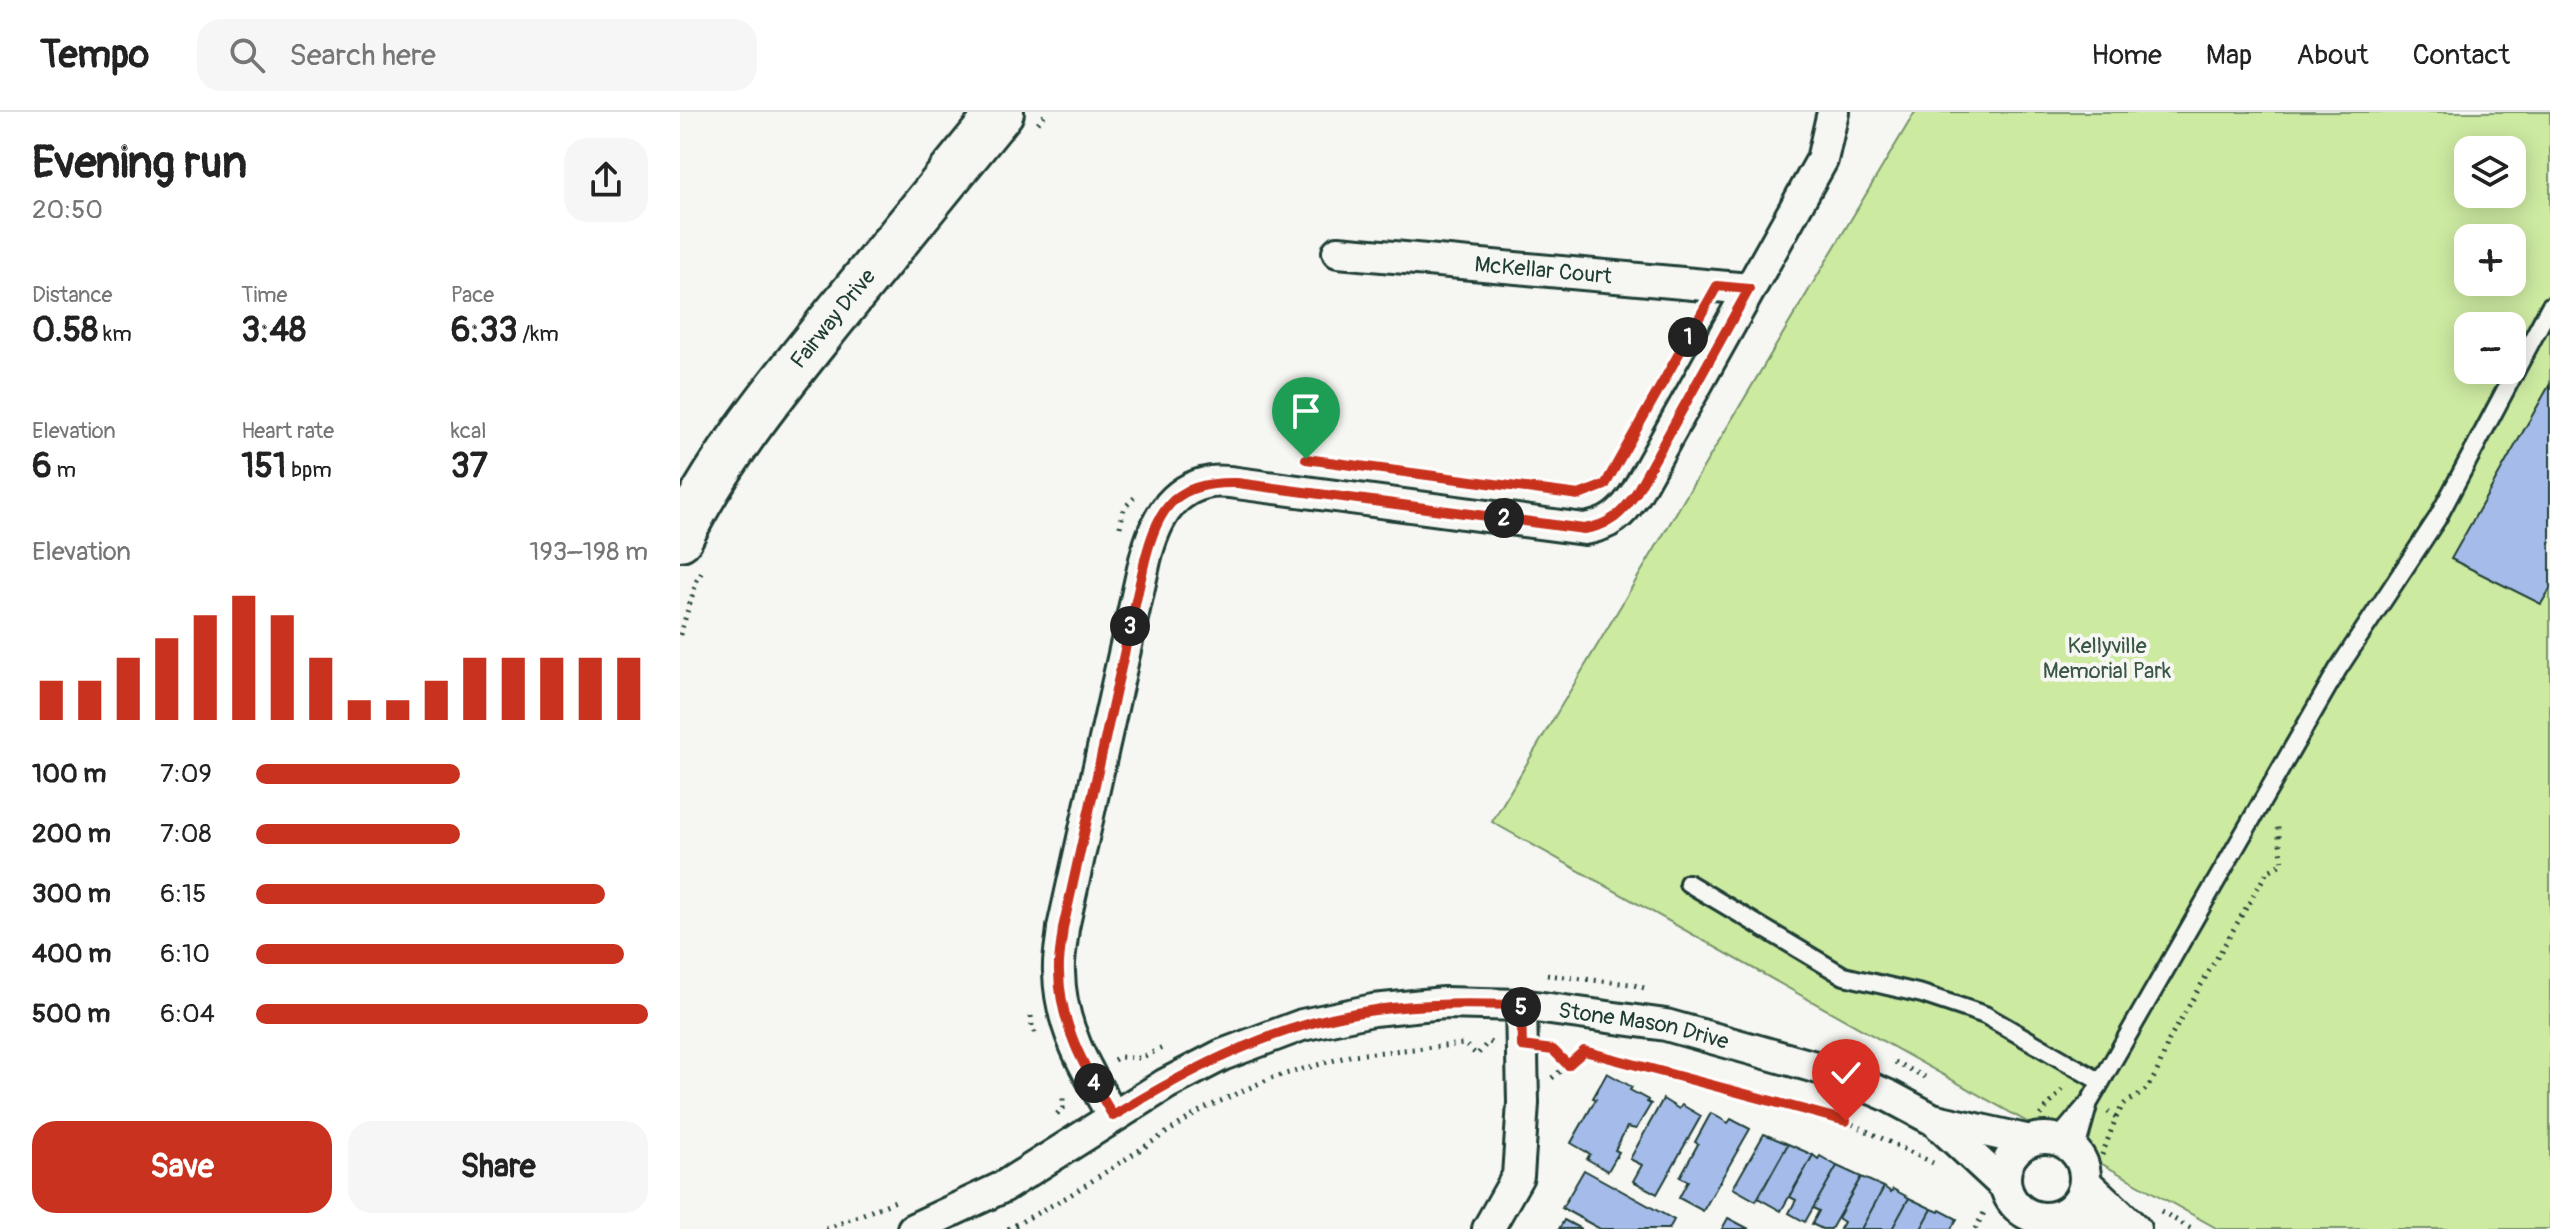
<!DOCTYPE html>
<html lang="en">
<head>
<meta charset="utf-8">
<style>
  body { margin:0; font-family:Pangolin,sans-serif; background:#f6f6f6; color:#222; height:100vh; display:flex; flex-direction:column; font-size:30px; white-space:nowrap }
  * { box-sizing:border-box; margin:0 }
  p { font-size:26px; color:#767676 }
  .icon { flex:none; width:44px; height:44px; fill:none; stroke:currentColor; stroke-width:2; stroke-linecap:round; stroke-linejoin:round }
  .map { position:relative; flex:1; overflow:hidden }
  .sheet { display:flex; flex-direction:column; background:#fff; width:680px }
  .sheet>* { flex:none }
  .controls { position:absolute; left:1774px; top:24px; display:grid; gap:16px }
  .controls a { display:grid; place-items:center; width:72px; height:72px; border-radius:16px; background:#fff; box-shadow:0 4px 20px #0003; font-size:40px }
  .pin { position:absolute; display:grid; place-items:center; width:68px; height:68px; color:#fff; margin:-82px -34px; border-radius:50% 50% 50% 0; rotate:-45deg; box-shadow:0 0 8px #0007 }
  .pin .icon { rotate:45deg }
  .km { position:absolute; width:40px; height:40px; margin:-20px; border-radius:50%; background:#222; color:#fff; font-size:22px; line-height:40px; text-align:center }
  .round { display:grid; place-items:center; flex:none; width:84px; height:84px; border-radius:24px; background:#f6f6f6 }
  .overview { display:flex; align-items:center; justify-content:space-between; height:136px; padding:0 32px }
  h1 { font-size:44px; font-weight:700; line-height:60px }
  .stats { display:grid; grid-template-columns:repeat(3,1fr); gap:12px; height:136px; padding:8px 32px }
  .stats div { display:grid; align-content:center }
  .stats b { font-size:34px; font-weight:700 }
  .stats small { font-size:22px; font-weight:400 }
  .stats p { font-size:22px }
  .chart { height:224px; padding:16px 32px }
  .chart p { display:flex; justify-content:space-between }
  .chart svg { width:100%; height:144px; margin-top:8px; stroke:#c8321e; stroke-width:6 }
  .cta { display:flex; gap:16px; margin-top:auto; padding:16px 32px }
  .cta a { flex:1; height:92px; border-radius:24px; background:#c8321e; color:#fff; font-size:32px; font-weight:700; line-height:92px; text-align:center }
  .cta a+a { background:#f6f6f6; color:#222 }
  ul { padding:0 32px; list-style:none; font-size:26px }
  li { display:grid; grid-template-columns:128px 96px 1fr; align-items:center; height:60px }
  li i { height:20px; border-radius:10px; background:#c8321e }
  header { display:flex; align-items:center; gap:48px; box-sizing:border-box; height:112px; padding:0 40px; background:#fff; border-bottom:2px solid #e0e0e0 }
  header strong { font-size:38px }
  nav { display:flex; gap:44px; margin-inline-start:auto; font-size:28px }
  .search { width:560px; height:72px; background:#f6f6f6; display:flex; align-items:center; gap:20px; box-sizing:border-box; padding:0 28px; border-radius:24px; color:#767676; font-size:30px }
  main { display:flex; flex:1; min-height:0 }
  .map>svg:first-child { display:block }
  .green { fill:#cdeaa1; stroke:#76946a; stroke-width:2; fill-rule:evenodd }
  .building { fill:#a5bcea; stroke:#1f3d34; stroke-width:2 }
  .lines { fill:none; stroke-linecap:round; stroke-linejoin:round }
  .lane-casing { stroke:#1f3d34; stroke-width:22 }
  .street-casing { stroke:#1f3d34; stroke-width:36 }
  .secondary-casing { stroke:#1f3d34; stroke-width:50 }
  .path { stroke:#1f3d34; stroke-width:5; stroke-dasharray:2 6; stroke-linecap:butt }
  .lane { stroke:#f6f6f2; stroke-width:16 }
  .street { stroke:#f6f6f2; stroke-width:30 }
  .secondary { stroke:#f6f6f2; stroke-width:44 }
  .route-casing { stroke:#fff; stroke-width:16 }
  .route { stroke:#c8321e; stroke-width:10 }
  .labels { text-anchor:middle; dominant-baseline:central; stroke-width:8; stroke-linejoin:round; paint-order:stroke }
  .street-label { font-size:22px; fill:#1f3d34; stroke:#f6f6f2 }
  .park-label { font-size:22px; fill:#395744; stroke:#f6f6f2 }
</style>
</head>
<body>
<header>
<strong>Tempo</strong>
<div class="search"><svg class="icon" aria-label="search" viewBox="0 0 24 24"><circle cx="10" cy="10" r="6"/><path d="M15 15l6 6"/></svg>Search here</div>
<nav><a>Home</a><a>Map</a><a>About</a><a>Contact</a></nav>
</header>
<main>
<section class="sheet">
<div class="overview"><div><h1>Evening run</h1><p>20:50</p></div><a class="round"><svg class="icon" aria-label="share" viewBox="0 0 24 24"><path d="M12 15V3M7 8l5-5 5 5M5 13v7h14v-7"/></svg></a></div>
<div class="stats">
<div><p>Distance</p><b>0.58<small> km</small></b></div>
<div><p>Time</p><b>3:48</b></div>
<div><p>Pace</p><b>6:33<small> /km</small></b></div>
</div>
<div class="stats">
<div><p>Elevation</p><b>6<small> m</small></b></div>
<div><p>Heart rate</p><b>151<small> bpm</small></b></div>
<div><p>kcal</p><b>37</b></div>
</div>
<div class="chart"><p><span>Elevation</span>193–198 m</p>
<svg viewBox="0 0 160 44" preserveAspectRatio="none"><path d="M5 44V32M15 44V32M25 44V25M35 44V19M45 44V12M55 44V6M65 44V12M75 44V25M85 44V38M95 44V38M105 44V32M115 44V25M125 44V25M135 44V25M145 44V25M155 44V25"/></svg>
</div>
<ul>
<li><b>100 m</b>7:09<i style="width:52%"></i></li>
<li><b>200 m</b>7:08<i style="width:52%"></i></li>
<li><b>300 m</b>6:15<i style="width:89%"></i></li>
<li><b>400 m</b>6:10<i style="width:94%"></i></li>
<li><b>500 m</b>6:04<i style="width:100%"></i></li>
</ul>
<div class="cta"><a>Save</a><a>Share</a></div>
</section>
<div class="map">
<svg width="1870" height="1117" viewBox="0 0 1870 1117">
  <rect width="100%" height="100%" fill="#f6f6f2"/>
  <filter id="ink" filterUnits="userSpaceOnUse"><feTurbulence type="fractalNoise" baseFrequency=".0125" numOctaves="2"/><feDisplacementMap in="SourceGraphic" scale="16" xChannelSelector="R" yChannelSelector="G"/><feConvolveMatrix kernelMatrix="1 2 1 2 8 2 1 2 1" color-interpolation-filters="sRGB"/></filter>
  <g filter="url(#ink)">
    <!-- green -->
    <path class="green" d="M1235,0h635v1117h-332l-726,-407zM1788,38h44v44h-44zM1788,126h44v44h-44zM1788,214h44v44h-44z"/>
    <!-- building -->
    <path class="building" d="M1870,272v205l-9,15 -90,-45z
      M927,961l25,14 -2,3 18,10 -1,2 4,2 -15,25 -9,-2 -12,23 4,2 -11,19 -21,-12 3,-5 -19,-11 25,-44 -3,-1z
      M983,987l16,10 3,-4 19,11 -44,78 -24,-13 9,-16 -12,-6z
      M1031,1001l17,10 3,-4 19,10 -47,82 -24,-13 9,-17 -8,-4 18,-33 -3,-2z
      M1084,1022l24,10 -32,57 -23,-13z
      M1108,1032l25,11 -32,56 -23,-13z
      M1133,1043l5,4 2,-3 17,10 -32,56 -16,-9 7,-13 -6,-3z
      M1157,1054l24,11 -30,52h-9l-10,-5 7,-13 -6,-3z
      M904,1058l90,50 -5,9h-69l-38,-21z
      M1181,1065l23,10 -23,42h-21l4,-7 -6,-4z
      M1204,1075l7,5 2,-3 16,9 -17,31h-31z
      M1229,1086l23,11 -11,20h-29z
      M1252,1097l7,3 1,-2 17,9 -6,10h-30z
      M1048,1106l21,11h-27z
      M884,1108l17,9h-22z"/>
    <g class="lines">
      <defs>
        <path id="lane" d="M1008,771l156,93 78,18 63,21 116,67
          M1377,1028l33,-39 248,-432 99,-150 113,-213
          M1395,1041l13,-47"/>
        <g id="street">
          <path id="s1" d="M658,140l411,37"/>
          <path d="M433,1004c-27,-46 -53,-89 -54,-144 -1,-15 3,-30 4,-44l82,-368c9,-36 24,-71 66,-78 8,-1 18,0 26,1l347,46c26,-4 38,-15 52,-36l186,-333 11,-48"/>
          <path d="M1256,1008l94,21"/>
          <circle cx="1365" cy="1066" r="40"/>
          <path d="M1405,1070l50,47"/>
          <path d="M1385,1101l51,16"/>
          <path id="s2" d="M233,1117l90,-42 163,-103 56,-29 80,-30 71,-15 71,-7 77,2 145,20 167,47 56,24 45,24 72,67"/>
          <path d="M808,1117l30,-53 5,-73 -2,-98"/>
        </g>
        <g id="secondary">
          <path id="s3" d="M0,426c40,-81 98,-151 154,-221 56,-68 111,-137 167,-205"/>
        </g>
      </defs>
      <!-- lane casing -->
      <use href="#lane" class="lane-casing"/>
      <!-- street casing -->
      <use href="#street" class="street-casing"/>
      <!-- secondary casing -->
      <use href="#secondary" class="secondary-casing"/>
      <!-- path -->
      <path class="path" d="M358,11l9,-11
        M896,383l25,-8
        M440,415l4,-19 13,-13
        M0,523l17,-55 7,-12
        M867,863l83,9 18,5
        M351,904l1,10 5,11
        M871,937l17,16
        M434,948l5,-3 21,1 25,-11
        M1215,950l30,15
        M872,966l32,-27 262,70 87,42
        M377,1002l6,-6v-14
        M1360,1003l24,-27
        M1436,1006c11,-23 11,-13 27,-26 13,-12 20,-36 26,-52l98,-168 16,-9 -6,-40
        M1422,1043l14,-37 -8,-6
        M1481,1099l30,18
        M146,1117l72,-29
        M328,1117l59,-32 136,-88 68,-31 82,-23 111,-11 13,11 11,-13 5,1
        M1295,1117l11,-20"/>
      <!-- lane -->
      <use href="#lane" class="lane"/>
      <!-- street -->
      <use href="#street" class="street"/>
      <!-- secondary -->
      <use href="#secondary" class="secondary"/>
    </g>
  </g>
  <g class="lines" filter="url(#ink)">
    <defs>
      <path id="route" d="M626,347l273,36 26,-10 112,-199 32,3 -113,204c-14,21 -26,32 -52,36l-347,-46c-60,-2 -78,22 -92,77l-82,368c-1,14 -5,29 -4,44 1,55 27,98 54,144 81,-49 167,-94 262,-106 49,-7 97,-6 146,-5l1,41 31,4 15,15 16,-14 262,70"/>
    </defs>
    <!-- route casing -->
    <use href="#route" class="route-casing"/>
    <!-- route -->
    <use href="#route" class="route"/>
  </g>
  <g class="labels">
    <!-- street labels -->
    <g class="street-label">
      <text stroke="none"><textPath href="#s1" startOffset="206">McKellar Court</textPath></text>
      <text stroke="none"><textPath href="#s3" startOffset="268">Fairway Drive</textPath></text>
      <text stroke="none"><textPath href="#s2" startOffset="786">Stone Mason Drive</textPath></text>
    </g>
    <!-- park labels -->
    <g class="park-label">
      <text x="1427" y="534">Kellyville<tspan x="1427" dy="25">Memorial Park</tspan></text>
    </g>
  </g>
</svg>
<div class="controls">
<a><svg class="icon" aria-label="layers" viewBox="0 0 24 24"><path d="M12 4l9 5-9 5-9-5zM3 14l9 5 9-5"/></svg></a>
<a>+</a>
<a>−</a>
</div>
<div class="pin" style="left:626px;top:347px;background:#1e9e55"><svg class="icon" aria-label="arrive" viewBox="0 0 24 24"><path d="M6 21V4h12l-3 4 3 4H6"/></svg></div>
<div class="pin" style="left:1166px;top:1009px;background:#d93025"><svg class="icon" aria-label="check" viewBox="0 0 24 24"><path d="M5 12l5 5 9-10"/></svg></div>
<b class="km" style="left:1008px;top:225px">1</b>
<b class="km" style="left:824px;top:406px">2</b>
<b class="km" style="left:450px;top:514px">3</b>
<b class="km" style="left:414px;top:971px">4</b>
<b class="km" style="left:841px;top:895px">5</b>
</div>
</main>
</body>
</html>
